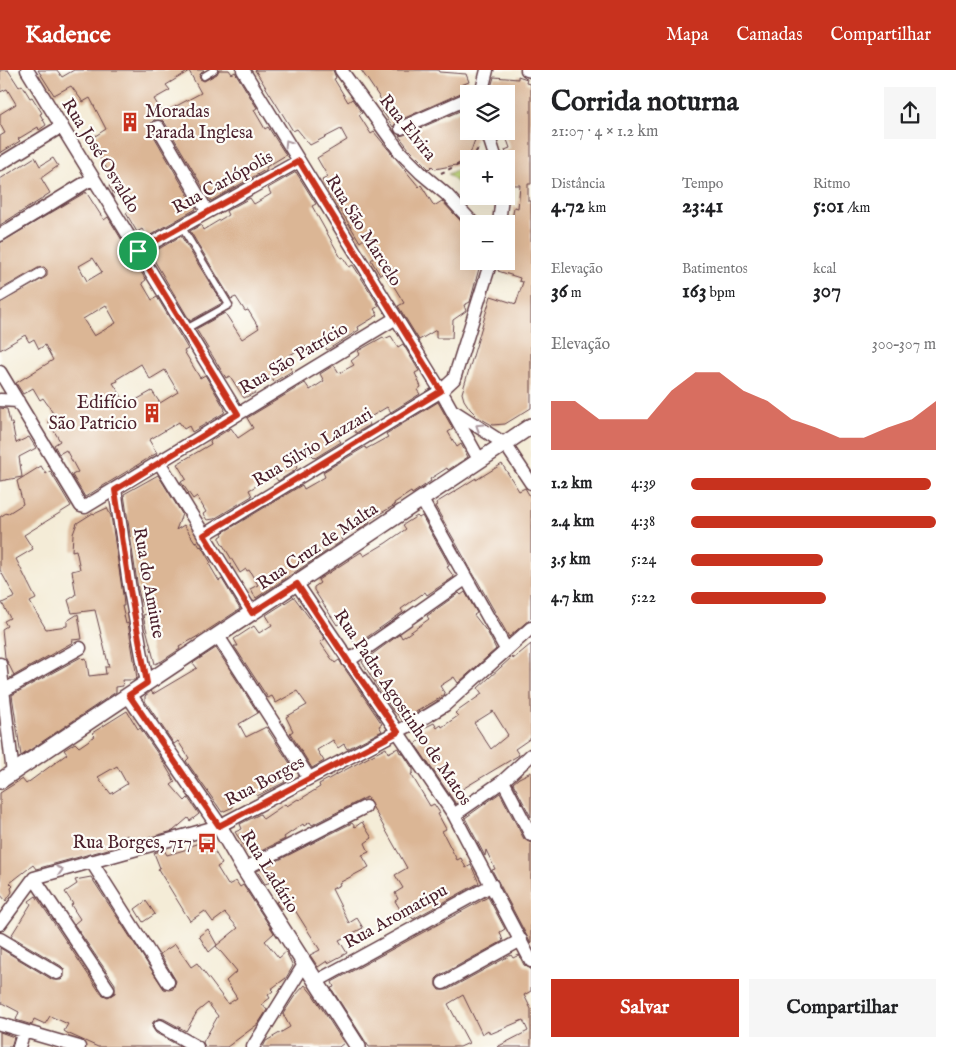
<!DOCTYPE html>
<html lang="pt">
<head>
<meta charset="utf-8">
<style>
  body { margin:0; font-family:"IM FELL English",serif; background:#f6f6f6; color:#202124; height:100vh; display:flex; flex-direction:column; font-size:19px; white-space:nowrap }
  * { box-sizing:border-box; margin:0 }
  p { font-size:16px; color:#757577 }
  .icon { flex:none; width:28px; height:28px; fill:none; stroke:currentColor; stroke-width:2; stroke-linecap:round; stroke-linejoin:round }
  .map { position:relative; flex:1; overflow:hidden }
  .sheet { display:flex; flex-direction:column; background:#fff; width:425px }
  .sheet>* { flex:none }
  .controls { position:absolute; left:460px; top:15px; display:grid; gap:10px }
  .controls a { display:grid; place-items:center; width:55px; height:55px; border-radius:0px; background:#fff; box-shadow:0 5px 20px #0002; font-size:25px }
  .pin { position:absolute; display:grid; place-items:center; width:42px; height:42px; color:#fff; margin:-21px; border:2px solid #fff; border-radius:50%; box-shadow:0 1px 5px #0007 }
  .round { display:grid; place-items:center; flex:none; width:52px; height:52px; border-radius:0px; background:#f6f6f6 }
  .overview { display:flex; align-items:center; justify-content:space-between; height:85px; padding:0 20px }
  h1 { font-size:28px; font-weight:700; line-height:38px }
  .metrics { display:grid; grid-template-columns:repeat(3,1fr); gap:8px; height:85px; padding:5px 20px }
  .metrics div { display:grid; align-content:center }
  .metrics b { font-size:21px; font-weight:700 }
  .metrics small { font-size:14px; font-weight:400 }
  .metrics p { font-size:14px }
  .chart { height:140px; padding:10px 20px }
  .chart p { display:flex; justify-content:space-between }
  .chart svg { width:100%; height:90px; margin-top:5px; fill:#c8321e; opacity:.7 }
  .button { display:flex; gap:10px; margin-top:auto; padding:10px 20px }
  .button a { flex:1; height:58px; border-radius:0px; background:#c8321e; color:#fff; font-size:20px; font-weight:700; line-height:58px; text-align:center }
  .button a+a { background:#f6f6f6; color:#202124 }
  ul { padding:0 20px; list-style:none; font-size:16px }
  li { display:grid; grid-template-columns:80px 60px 1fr; align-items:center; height:38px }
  li i { height:12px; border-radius:6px; background:#c8321e }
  header { display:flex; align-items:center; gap:30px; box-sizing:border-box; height:70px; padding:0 25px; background:#c8321e; color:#fff }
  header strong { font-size:24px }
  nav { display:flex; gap:28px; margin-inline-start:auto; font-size:18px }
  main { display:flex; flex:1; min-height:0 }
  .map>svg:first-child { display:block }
  .green { fill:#b9d075; stroke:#827850 }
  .building { fill:#dbb695; fill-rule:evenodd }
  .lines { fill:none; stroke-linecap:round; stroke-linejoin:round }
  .service-casing { stroke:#643e45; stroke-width:9 }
  .pedestrian-casing { stroke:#643e45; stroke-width:11 }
  .minor-casing { stroke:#643e45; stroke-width:15 }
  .tertiary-casing { stroke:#643e45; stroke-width:18 }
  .path { stroke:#643e45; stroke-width:2; stroke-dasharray:4 4; stroke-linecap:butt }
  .service { stroke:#fff; stroke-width:6 }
  .pedestrian { stroke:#fff; stroke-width:9 }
  .minor { stroke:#fff; stroke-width:12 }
  .tertiary { stroke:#fff; stroke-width:15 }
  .oneway { stroke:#ae9aa0 }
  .route-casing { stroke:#fff; stroke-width:10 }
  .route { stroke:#c8321e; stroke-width:6 }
  .labels { text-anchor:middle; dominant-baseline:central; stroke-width:4.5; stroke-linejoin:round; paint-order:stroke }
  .poi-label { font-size:18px; fill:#4a1f2b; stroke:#fdfcf7; text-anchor:end }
  .street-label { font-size:18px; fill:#4a1f2b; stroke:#fdfcf7 }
</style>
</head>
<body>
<header>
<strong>Kadence</strong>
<nav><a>Mapa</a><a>Camadas</a><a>Compartilhar</a></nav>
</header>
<main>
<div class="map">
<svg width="531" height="977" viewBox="0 0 531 977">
  <rect width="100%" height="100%" fill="#fdfcf7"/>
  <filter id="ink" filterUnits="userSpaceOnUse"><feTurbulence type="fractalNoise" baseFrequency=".02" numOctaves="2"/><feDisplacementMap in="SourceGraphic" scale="10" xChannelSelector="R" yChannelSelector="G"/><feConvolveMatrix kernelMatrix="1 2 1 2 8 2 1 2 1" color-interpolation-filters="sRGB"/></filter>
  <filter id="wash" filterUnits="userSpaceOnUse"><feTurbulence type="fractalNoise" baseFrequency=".0096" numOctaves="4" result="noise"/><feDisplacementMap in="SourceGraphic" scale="20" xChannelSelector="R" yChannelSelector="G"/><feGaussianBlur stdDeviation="1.12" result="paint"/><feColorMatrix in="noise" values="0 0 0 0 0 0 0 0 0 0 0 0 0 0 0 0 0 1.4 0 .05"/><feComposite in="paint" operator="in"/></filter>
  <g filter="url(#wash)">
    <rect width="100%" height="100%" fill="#f4ecd7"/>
    <!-- green -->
    <path class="green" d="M469,94v30l-21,-20z"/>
    <g id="blocks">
      <!-- building -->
      <path class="building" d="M0,0h8l11,17 3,-2 8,13 2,-1 10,16 -2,1 6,11 -7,5 -1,-3 -20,12 2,2 -20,12v-17l5,-3 -5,-9v-10l16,-10 -9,-15 -7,3z
        M38,0h19l5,7 12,-7h130l-5,6 1,3 4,2 13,-7 2,-4h10l3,4 3,-2 22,36 -3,2 11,19 3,-2 18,28 -20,12 1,2 -56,32 -46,-78 -3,-3h-8l-3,3v8l45,78 -49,28 -5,-8 -5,3 -11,-19 5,-3 -12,-19 -5,3 -5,-8 6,-4 -26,-42 17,-11 -16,-31 -7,4 -12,-16 -17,9zM189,1l12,22 -38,20 -9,-14 16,-9 -4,-5z
        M255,0h78l3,8 -2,1 14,23 4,-3 10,14 -3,2 12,19 3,-2 45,55 2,-2 13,21 8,-5 27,29v31h12l-11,41 -6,3 2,6 -13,9 -1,18h-16v-8l-17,10 -21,-34 6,-3 -14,-23 -5,-8 -5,3 -9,-15 4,-3 -11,-18 -4,3 -38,-62 6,-3 -11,-19 30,-18 -6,-11 -31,16 -13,-16 -4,2z
        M361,0h77l1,2 27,2 3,8 -8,3 2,7 -65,29 -5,6 -12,-18 5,-2z
        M518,6l9,3 -1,4 5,1v100h-3v17h3v207l-26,16 -13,1 -14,-8 -8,-8 -6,-9 -2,-7 29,-97 25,8 7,-22 -4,-1 1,-3 -22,-7 3,-10h5v-18l5,-15 3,-21 4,1 2,-23h-6l-2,-12 -7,-23 5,-2 -4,-11v-43h-17l5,-17 24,2z
        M469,37v24h9l-9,26 -13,8 -21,4 -3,-3 -3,3 -20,-20 -10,-13 5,-1z
        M35,87l5,9 13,-8 5,8 -17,12 9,15 -8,5v1l-42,26v-46z
        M296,102l20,32 -4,2 29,52 2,-1 6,10 4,-2 26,41 -5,3 4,6 -20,12 1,3 -32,20 -4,-7 -14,9 -4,-6 -15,9 3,6 -5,3 4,7 -18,11 -2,-3 -18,12 1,2 -11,5 -14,-22 -4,2 -30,-49 29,-16 17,26 17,-11 -11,-18 -3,1 -9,-14 -5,2 -41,-68 11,-6 2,5 25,-15 -2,-4 24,-13 4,6 17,-10 -3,-6z
        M86,122l18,28 4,-3 38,63 -4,3 10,17 5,-3 31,52 -4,2 16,27 5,-3 20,34 -1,4 -32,19 -3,-6 -5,3 -5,-7 -30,18 8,13 -72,44 -13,-22 6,-3 -12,-22 -7,4 -5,-9 6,-4 -12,-20 7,-4 -7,-12 -5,-7 -3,2 -7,-12 -10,6 -7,-11 37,-23 -8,-15 -6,4 -5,-10 -5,3 -4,-7 -25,15v-47l44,-25 3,-2v-6l-3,-3 -6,1 -38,22v-47zM93,188l9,14 -15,9 -8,-15zM106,235l10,18 -22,13 -11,-17zM141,294l9,15 15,-9 13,22 -18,11 -8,-12 -25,14 -14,-22 5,-2 -1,-2z
        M181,166l41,67 -32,18 -39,-66 4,-4z
        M391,266l7,11 5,-3 16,27 -4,2 6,14 -4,3 3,4 -29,18 -4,-5 -20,12 3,6 -14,8 -3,-5 -16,9 4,5 -26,16 -4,-4 -16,10 2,4 -3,3 -16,10 -3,-4 -3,2 -1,-1 -22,12 3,6 -38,23 -7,1 -4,-6 3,-2 -9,-16 -4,3 -12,-17 5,-3 -9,-15 34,-20 -1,-3 21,-13 7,10 15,-10 -6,-10 58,-35 5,7 14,-9 -4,-7 14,-9 5,8 15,-8 -3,-4 9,-7 -2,-3 25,-14 1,2z
        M438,332l15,27 -5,3 9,15 4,-3 7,13 -20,13 -1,-2 -17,11 1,2 -19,13 -1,-2 -17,11 1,2 -26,15 1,2 -13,9 -2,-2 -14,9 1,3 -86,57 -6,-9 8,-4 -9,-15 -2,1 -1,-2 -6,4 -20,-33v-3l3,-2 -1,-2 80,-48 2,4 21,-12 -2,-5 42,-25 1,2 22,-12 -2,-3z
        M0,338l7,1 3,14h2l4,20 13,-6 7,11 -17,9 3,20 -22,4z
        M502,394l17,27 6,-3 6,10v120l-22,19 -74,-131 2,-1 -1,-2 21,-13 19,-12v2z
        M41,396l5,8 4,-3 21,35 -47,29 9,14 -17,10 20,40 -6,3 16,27 21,-3v-5l11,-7 4,25 -10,1 1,2 -63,36 4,-3 -9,-18 -3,-28 5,-3 -3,-5 6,-3 -8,-15 13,-6 -15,-27v-53l6,-4 1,1 16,-10 -6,-23z
        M158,405l24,39 -6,16 8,-5 11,17 1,-1 4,6 1,-1 10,17 -2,1 10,17 3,-2 18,30 -35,23 -26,15 1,2 -18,12 -7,3 -11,-44 -1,-5 4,-1 -6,-12 -3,-13 -14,-95z
        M107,438l4,8 12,79 1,11h-2l4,18 2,-1 9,55 -2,2h-13l1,6 -7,1v5l-95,64 -9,-61 69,-38 2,2 3,-1 3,18 17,-2 -1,-7h4l-14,-57 -23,3 -4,-13 8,-5 -4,-24 8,-2 -4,-19 -4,1 1,-17 4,-11 16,-10 1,1z
        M417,446l2,2 3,-2 25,45 2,5 -2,1 7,10 -27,18 -2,-3 -24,17 2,3 -47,33 -16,-22 -3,2 -23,-35v-3l6,-4 -2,-3 43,-28 3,4 22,-13 20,-14 -3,-4z
        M465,522l12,21 -3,2 14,18 8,16 -38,34 -4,-6 -14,9 5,8 -5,4 -38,22 -7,-8h-1l-32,-50 38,-28 2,4 6,-4 21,-15 -2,-3 32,-23 2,2z
        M294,527l31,42 -5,3 11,16 4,5 4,-3 43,64 -3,2 3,5 -35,18 -3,-5 -6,4 -5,-8 -16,10 7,11 -12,7 -22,-35 3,-2 -7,-14 21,-12 -10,-14 -21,12 -4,-7 -4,2 -34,-52h4l-4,-7 20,-13 5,7 13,-8 -6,-10z
        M531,574v94l-16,11 4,6 -60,36 4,8 -7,5 -41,-60 6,-5 -5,-7 18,-9 3,5 4,-3 1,2 16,-11 -3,-3 27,-19 -4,-6 34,-31 1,2zM493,641l15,24 -17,14 -17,-26z
        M216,578l42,65 -19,11 7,13 20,-10 29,44 -12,8 2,3 -28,14 -3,-5 -6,4 -1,-2 -15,10 1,4 -11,5 -36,-51 3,-3 -11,-17 -4,3 -29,-43v-5l6,-5 2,3 44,-26 -4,-5z
        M127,641l11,18 2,-1 22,32 13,22 -4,3 14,16 3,-3 11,16 -9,7 -2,-3 -15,13 -41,11 -5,-7 -19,14 -72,20 -3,-4 -23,18 3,3 -2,2 1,4 -6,9 -6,-7v-101l22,-14 4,5 41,-30 -3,-4 11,-7 4,4 16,-11 -3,-3zM117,696l10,18 -16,10 -13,-17z
        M386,678l2,5 10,-5 2,5 2,-1 11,17v4l-2,1 19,32 4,-2 6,9 -2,1 8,15 -4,2 15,29 4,-2 5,10 5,-3 8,18 -66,36 -2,-3 -5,3 -11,-18 3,-2 -3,-6 8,-5 -8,-13 12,-7 -40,-71 -55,28 -2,-3 -6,4 -1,-2 -19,13 1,2 -32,16 -4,-6 -2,1 -12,-18 7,-3 -2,-5 20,-10 3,5 22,-15 2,2 11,-7 1,1 21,-13 -1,-3z
        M531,702v45l-18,-34 6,-5z
        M500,723l24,46 7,4v101l-39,-74 3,-1 -9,-19 -1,6 -20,-38z
        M362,752l10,16 -7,5 4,9 -7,3 7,12 -30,16 1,2 -8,4 17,34 8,-5 6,10 -24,12 8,13 -19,10 -1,-2 -9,6 -8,-12 10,-5 -27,-43 -4,2 -2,-3 -6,3 -5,-7 4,-2 -9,-18 -6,2 -8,-13 95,-48 3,4z
        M208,770l14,24 -5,3 11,18 8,-4 4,6 3,-2 31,48 -9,8 14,17 7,-6 7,14 -7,12 -15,11 2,2 -5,4 2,3 -8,6 5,6 -9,14 -31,23h-22l-2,-5 15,-26 -10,-13 -11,9 -11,19 -22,-12 -5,-1 -6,4 -1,5 4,6 25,14h-83l-31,-14 -3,-2 4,-7 -18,-8 -5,8 -11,-5 -2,6 -16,-5 3,-8 -19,-10v-54l53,32h8l3,-3v-8l-3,-3 -50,-30 20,-32 -2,-3 7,-5 65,98 7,3 7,-4v-9l-41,-60 6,-5 -9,-14 2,-1 -8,-12 12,-8 -2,-4 16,-3 73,112 5,1 4,-1 3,-8 -16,-27 15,-10 16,23 6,-4 31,41 9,-6 -11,-17 11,-10 -21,-25 22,-18 -13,-15 -12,9 -8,-11 -15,10 -32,-52 2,-1 -6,-15 10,-3 3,5 24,-7 -1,-2z
        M488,827l17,32 -5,3 3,9 -64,35 -3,3v7l3,4h8l64,-35 2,3 6,-3 5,10 7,4v22l-7,4 7,14v38h-34l31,-16 -5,-11 -33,14 -2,-4 -6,4 -19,-39 -15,9 21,39 -9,4h-91l-38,-59 3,-1 -2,-5z
        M146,831l9,13 -12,8 -8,-13z
        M208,859l9,16 -8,7 -10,-16z
        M305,915l8,10 31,48 -5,4h-76l3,-6 24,-14 -7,-13 11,-17z
        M0,962l14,5 -3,10h-11z"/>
    </g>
  </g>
  <g filter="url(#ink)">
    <use href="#blocks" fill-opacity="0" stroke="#643e45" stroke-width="1"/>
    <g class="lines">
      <defs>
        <path id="service" d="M204,6l10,-6
          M181,156l48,79 -43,24"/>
        <path id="pedestrian" d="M0,227l41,-24"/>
        <path id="minor" d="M27,0l211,344
          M243,0l198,321 39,70
          M341,0l59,82 21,21 25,21 28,30
          M527,0l4,1
          M481,24l6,-24
          M158,57l49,84
          M401,58l68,-30
          M487,61l9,28
          M0,94l62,-38
          M499,154l3,-28
          M0,165l93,-57
          M138,181l161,-90
          M0,302l81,134 4,1 311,-189
          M0,330l18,1
          M455,342l50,32 26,39
          M159,392l93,151
          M115,419l15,101 17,93
          M422,430l84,149
          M204,465l237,-144 13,-12 37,-118
          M297,514l157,231 77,146
          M218,566l91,142
          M348,591l117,-82
          M0,594l13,109
          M3,621l77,-43
          M503,711l28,54
          M454,745l49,-34 28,-26
          M91,791l77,121
          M244,799l121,-62
          M34,808l74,111
          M0,854l34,-46 185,-52 208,-110 18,-11 86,-77
          M0,869l57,34
          M317,911l175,-96
          M443,913l78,-43
          M0,954l79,23
          M160,956l37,21
          M19,977l5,-16
          M253,977l52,-84"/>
        <path id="tertiary" d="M129,625l90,131 25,43 114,178
          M0,711l531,-355"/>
      </defs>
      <!-- service casing -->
      <use href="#service" class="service-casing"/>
      <!-- pedestrian casing -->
      <use href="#pedestrian" class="pedestrian-casing"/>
      <!-- minor casing -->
      <use href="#minor" class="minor-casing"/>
      <!-- tertiary casing -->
      <use href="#tertiary" class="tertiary-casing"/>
      <!-- path -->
      <path class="path" d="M471,89l9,-13
        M441,103l28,-13"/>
      <!-- service -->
      <use href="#service" class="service"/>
      <!-- pedestrian -->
      <use href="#pedestrian" class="pedestrian"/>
      <!-- minor -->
      <use href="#minor" class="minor"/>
      <!-- tertiary -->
      <use href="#tertiary" class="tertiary"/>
    </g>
    <!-- one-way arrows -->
    <defs><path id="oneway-chevron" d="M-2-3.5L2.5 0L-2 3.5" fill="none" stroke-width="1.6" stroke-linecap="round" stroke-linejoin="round" transform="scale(1.25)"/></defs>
    <g class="oneway">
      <use href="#oneway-chevron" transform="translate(288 73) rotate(-122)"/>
      <use href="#oneway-chevron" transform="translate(479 357) rotate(-148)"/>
      <use href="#oneway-chevron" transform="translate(60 800) rotate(-16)"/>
    </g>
  </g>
  <g class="lines" filter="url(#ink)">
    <defs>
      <path id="route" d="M299,91l142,230 -237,144 48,78 45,-29 51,77 50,71 -179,94 -90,-131 18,-12 -17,-93 -15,-100 123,-76 -100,-163z"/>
    </defs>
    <!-- route casing -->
    <use href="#route" class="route-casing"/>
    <!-- route -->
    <use href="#route" class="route"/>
  </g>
  <!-- icons -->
  <defs>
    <symbol id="building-bare" viewBox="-9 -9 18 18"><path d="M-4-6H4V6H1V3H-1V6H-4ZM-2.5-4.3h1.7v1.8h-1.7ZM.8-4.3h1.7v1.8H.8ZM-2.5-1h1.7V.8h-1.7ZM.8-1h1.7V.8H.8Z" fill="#c8321e" stroke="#fdfcf7" stroke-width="2.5" paint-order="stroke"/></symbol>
    <symbol id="bus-bare" viewBox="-9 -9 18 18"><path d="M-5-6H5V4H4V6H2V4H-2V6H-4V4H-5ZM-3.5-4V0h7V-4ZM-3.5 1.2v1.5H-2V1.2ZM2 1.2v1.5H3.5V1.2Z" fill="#c8321e" stroke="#fdfcf7" stroke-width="2.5" paint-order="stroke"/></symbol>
  </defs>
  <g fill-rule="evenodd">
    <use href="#building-bare" x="116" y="38" width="28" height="28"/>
    <use href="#building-bare" x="138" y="329" width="28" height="28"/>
    <use href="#bus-bare" x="193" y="759" width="28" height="28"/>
  </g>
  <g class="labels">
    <!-- poi labels -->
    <g class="poi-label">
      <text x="145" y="42" text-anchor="start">Moradas<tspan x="145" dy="21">Parada Inglesa</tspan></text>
      <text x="137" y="333">Edifício<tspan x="137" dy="21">São Patricio</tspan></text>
      <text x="192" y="773">Rua Borges, 717</text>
    </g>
    <!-- street labels -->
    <g class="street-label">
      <text transform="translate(407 58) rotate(51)">Rua Elvira</text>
      <text transform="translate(100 86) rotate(58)">Rua José Osvaldo</text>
      <text transform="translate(223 113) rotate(-29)">Rua Carlópolis</text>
      <text transform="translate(363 161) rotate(58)">Rua São Marcelo</text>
      <text transform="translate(294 289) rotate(-31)">Rua São Patrício</text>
      <text transform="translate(313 378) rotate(-31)">Rua Silvio Lazzari</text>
      <text transform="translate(318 477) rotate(-34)">Rua Cruz de Malta</text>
      <text transform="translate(148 513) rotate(80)">Rua do Amiute</text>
      <text transform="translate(402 638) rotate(56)">Rua Padre Agostinho de Matos</text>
      <text transform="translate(265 712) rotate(-28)">Rua Borges</text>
      <text transform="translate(269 802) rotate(58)">Rua Ladário</text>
      <text transform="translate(396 847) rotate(-29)">Rua Aromatipu</text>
    </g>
  </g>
</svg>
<div class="controls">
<a><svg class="icon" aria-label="layers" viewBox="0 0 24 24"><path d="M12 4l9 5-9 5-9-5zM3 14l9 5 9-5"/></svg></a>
<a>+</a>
<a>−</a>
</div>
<div class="pin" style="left:138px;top:181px;background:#1e9e55"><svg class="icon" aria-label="arrive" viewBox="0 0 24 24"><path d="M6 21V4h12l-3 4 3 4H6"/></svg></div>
</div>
<section class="sheet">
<div class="overview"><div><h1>Corrida noturna</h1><p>21:07 · 4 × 1.2 km</p></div><a class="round"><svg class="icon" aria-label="share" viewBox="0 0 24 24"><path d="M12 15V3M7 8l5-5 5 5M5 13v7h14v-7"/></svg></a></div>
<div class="metrics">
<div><p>Distância</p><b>4.72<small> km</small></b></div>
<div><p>Tempo</p><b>23:41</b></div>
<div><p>Ritmo</p><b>5:01<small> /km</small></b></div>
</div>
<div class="metrics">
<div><p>Elevação</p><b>36<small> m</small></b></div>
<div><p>Batimentos</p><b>163<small> bpm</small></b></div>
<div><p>kcal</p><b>307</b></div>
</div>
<div class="chart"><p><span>Elevação</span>300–307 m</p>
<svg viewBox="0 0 160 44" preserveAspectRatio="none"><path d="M0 44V20L10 20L20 29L30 29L40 29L50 15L60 6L70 6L80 15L90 20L100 29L110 33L120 38L130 38L140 33L150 29L160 20V44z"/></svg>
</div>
<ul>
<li><b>1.2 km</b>4:39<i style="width:98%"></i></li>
<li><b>2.4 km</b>4:38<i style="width:100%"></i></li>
<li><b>3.5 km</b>5:24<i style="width:54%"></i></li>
<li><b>4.7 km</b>5:22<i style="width:55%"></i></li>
</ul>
<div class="button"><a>Salvar</a><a>Compartilhar</a></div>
</section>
</main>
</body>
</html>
